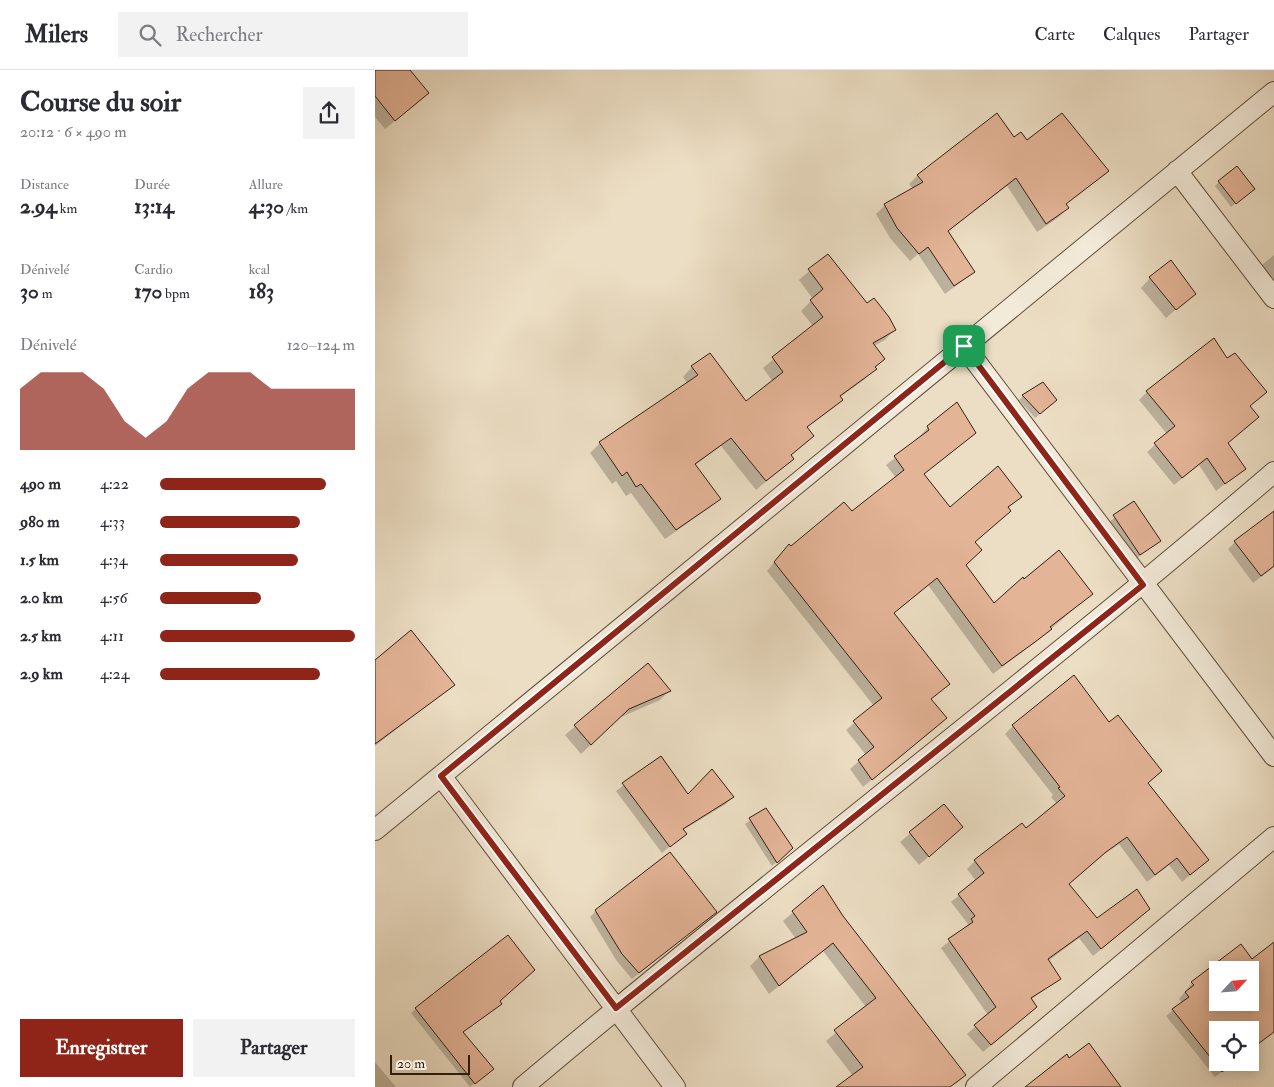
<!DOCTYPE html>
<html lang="fr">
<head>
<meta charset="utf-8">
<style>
  body { margin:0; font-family:"IM FELL Double Pica",serif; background:#f2f2f3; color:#2b2b33; height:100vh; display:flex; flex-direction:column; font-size:19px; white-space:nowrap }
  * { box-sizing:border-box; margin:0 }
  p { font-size:16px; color:#7c7c81 }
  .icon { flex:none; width:28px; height:28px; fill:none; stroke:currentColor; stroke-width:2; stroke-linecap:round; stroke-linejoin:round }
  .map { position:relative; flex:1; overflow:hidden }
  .drawer { display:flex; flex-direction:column; background:#fff; width:375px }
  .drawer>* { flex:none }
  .needle { width:32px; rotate:64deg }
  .controls { position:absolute; left:834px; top:891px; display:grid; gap:10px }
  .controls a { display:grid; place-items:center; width:50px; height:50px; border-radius:0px; background:#fff; box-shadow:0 2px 12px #0003; font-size:25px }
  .scale { position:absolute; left:15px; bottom:12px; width:80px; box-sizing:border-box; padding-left:5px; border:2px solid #321f10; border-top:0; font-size:14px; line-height:18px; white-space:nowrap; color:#321f10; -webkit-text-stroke:4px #f3ead9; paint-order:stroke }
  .pin { position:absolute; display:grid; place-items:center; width:42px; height:42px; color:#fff; margin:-21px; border-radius:10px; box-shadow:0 2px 8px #0006 }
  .round { display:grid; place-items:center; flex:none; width:52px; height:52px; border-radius:0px; background:#f2f2f3 }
  .overview { display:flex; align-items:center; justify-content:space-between; height:85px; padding:0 20px }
  h1 { font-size:28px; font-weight:700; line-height:38px }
  .stats { display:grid; grid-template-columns:repeat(3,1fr); gap:8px; height:85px; padding:5px 20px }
  .stats div { display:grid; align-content:center }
  .stats b { font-size:21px; font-weight:700 }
  .stats small { font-size:14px; font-weight:400 }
  .stats p { font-size:14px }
  .chart { height:140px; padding:10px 20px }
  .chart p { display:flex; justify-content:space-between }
  .chart svg { width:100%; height:90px; margin-top:5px; fill:#8f2418; opacity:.7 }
  .cta { display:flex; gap:10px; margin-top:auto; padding:10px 20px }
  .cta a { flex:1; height:58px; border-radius:0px; background:#8f2418; color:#fff; font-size:20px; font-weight:700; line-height:58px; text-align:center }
  .cta a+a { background:#f2f2f3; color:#2b2b33 }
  ul { padding:0 20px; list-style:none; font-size:16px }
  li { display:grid; grid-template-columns:80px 60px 1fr; align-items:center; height:38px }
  li i { height:12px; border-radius:6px; background:#8f2418 }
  header { display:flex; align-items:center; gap:30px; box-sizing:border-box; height:70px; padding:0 25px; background:#fff; border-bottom:1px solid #e1e1e2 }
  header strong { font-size:24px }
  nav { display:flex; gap:28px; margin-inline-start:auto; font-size:18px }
  .search { width:350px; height:45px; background:#f2f2f3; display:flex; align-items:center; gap:12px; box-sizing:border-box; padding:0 18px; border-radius:0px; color:#7c7c81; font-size:19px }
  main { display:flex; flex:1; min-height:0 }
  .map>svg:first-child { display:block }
  .shadow { fill:#0003; fill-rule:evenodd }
  .building { fill:#e4b497; stroke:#321f10; fill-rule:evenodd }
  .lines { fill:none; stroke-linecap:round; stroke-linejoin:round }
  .minor-casing { stroke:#604f3d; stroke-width:22 }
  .minor { stroke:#f3ead9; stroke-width:20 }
  .route-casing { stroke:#fff; stroke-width:10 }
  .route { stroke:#8f2418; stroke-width:6 }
</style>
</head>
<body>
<header>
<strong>Milers</strong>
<div class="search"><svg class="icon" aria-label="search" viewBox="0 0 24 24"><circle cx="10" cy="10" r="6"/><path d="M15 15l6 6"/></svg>Rechercher</div>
<nav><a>Carte</a><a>Calques</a><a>Partager</a></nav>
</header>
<main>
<section class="drawer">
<div class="overview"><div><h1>Course du soir</h1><p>20:12 · 6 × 490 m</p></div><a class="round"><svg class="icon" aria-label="share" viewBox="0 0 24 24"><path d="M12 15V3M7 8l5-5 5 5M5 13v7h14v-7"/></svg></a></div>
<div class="stats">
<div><p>Distance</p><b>2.94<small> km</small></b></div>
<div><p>Durée</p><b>13:14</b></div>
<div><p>Allure</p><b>4:30<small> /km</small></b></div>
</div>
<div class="stats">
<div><p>Dénivelé</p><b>30<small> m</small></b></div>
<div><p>Cardio</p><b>170<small> bpm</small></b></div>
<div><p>kcal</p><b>183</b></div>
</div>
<div class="chart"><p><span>Dénivelé</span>120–124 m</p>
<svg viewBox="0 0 160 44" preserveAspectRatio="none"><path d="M0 44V14L10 6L20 6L30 6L40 14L50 30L60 38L70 30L80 14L90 6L100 6L110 6L120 14L130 14L140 14L150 14L160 14V44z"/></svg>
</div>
<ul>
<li><b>490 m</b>4:22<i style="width:85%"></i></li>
<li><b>980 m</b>4:33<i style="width:72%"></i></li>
<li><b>1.5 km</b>4:34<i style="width:71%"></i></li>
<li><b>2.0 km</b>4:56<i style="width:52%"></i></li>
<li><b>2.5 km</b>4:11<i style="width:100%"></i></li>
<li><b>2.9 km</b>4:24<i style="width:82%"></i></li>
</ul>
<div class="cta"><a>Enregistrer</a><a>Partager</a></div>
</section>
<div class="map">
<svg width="899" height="1017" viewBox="0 0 899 1017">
  <rect width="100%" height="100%" fill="#ecdec4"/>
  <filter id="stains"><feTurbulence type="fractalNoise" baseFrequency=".004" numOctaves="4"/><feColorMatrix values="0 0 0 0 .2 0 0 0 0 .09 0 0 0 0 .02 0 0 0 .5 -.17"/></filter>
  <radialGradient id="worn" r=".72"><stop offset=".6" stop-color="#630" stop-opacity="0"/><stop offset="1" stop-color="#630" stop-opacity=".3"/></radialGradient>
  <!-- shadow -->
  <path class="shadow" d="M0,0h33l10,32 -33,27 -10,-12z
    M639,69l94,32 -43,34 2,3 -8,9 -22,15 -30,-46 -60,46 27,40 -29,22 -27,-40 -8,7 -20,-23 -14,-24 9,-9 28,-16 -4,-5 9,-9z
    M844,112l30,11 -18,14 -16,-21z
    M453,185l39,50 27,25 -9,10 -11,6 10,12 -19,21 -25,18 1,3 -9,9 -26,19 7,8 -23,20 -8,12 -26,22 -35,-44 -26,19 24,34 -10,9 -44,31 -34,-46 -5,3 -10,-15 -4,3 -22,-31 10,-10 87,-60 -4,-6 9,-10 53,36 28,-21 -10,-14 50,-42 -12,-15 12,-12 -14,-19z
    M899,185v27l-12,-17z
    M775,208l45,15 -29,25 -25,-30z
    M851,290l39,32 -16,15 -22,37 17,25 -28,22 -17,-26 -25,20 -27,-33 20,-18 -28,-34 8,-8z
    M648,326l28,9 -16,13 -16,-18z
    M553,357l46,6 -51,42 26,34 71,-13 -46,46 -9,23 29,40 97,-11 -49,43 -49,37 -65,-89 -35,29 55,70 -18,16 7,26 -74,61 -13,-18 16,-14 -20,-25 28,-24 -107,-135 14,-17 71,-41 44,-35 -10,-13 34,-27v-2z
    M758,433l26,37 -28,23 -27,-37z
    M899,457v40l-21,16 -25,-34 7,-7z
    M0,591l78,24 -78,61z
    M273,594l21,27 -9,9 -41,18 -38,36 -16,-19z
    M638,656l134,58 61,76 -26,22 -13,-17 -22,17 -28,-38 -22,15 -29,25 29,36 52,-11 -56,47 -14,-18 -31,23 11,18 -29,21 6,7 -53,45 -16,-18 21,-19 -47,-67 24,-19 3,-5 -17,-22 25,-21 -9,-12 8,-8 46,-36 4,5 32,-26 -6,-7 2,-2 -48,-61z
    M285,687l28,38 45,2 -7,7 -43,26 2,4 -23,19 -46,-62z
    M569,735l8,31 -33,29 -19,-23z
    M390,739l22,43 -15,14 -27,-42z
    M447,817l20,30 122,158 -8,9v-3l-8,6h-109l14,-11 -27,-35 40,-34 -43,-56 -54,43 -19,-28 9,-9 37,-18 -13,-18z
    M221,841l113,7 -77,61 -16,-19 -26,-43z
    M133,866l-10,66 2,2 -38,29 26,40 -18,14 -59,-74z
    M865,875l12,16 22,-2v72l-24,20v-21h-33v32h18l-20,15 -49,-61 16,-13 -3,-4 13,-16zM842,900h33v32h-33z
    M0,992l21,25h-21z"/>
  <!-- building -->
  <path class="building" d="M0,0h35l19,23 -34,28 -20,-25z
    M622,43l17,24 7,-5 6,8 35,-27 47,58 -43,33 3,4 -23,16 -30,-46 -68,53 27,41 -21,14 -26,-39 -9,7 -22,-26 -13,-24 39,-22 -6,-7z
    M862,96l18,23 -19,15 -18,-23z
    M453,184l39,49 7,-5 15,19 7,13 -23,13 12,16 -10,8 2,2 -37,27 3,4 -36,27 7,9 -23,19 3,4 -28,22 -35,-43 -36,26 26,35 -45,31 -35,-46 -5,3 -9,-15 -5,4 -23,-34 99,-67 -7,-9 19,-13 36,48 37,-29 -11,-15 51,-40 -13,-17 13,-11 -15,-20z
    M796,190l25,34 -20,16 -27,-33z
    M839,268l13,20 8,-5 32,39 -17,14 9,11 -31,26 18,26 -21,15 -18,-26 -25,20 -28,-35 21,-17 -29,-35z
    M668,312l14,18 -17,14 -18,-19z
    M582,332l19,31 -52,41 26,33 48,-41 24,31 -14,10 3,4 -36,31 7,8 -16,15 28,38 29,-26 1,2 35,-29 34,44 -43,33 2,2 -17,13 -33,24 -65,-88 -43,35 56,71 -19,15 16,19 -75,62 -14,-20 16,-13 -21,-26 29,-23 -108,-136 15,-18 2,2 53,-44 8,9 52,-41 -10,-14 35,-26 -2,-4z
    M759,431l27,40 -21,14 -27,-40z
    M899,441v55l-13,10 -27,-35z
    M36,560l44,55 -80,59v-84z
    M273,593l23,28 -42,18 -38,36 -17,-20z
    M699,605l35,47 9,-7 44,56 -14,12 61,77 -19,15 -13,-17 -22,17 -28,-38 -21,15 -37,32 28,34 40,-29 13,20 -49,40 -14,-18 -39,28 13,20 -30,19 6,9 -46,38 -17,-20 22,-18 -48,-68 25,-17 -2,-3 4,-3 -17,-22 26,-21 -10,-13 48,-37 4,5 39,-32 -7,-8 2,-1 -48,-62z
    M286,686l27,38 24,-25 22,28 -51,32 4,5 -17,13 -48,-64z
    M569,734l19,23 -34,30 -20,-25z
    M391,738l27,40 -16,15 -28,-45z
    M295,782l47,60 -78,61 -17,-19 -27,-44z
    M448,815l20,31 123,159 -16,12h-114l27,-20 -29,-37 42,-32 -43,-55 -54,43 -20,-30 48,-24 -15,-21z
    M133,865l27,35 -35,31 2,3 -39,28 31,37 -19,15 -60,-76z
    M899,872v90l-24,18v-20h-33v32h17l-12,10 -50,-63 17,-12 -4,-5 9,-7 -3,-3 50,-38 11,15zM842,900h33v32h-33z
    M714,973l32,44h-96l42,-33 2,4z"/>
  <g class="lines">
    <defs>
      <path id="minor" d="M802,101l97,127
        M589,276l310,410
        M66,706l234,311
        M0,760l899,-738
        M148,1017c247,-209 506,-404 751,-615
        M601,1017l298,-250"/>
    </defs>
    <!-- minor casing -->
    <use href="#minor" class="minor-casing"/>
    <!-- minor -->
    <use href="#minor" class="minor"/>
  </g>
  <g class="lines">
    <defs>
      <path id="route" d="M589,276l179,239 -527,423 -175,-232z"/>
    </defs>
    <!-- route casing -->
    <use href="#route" class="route-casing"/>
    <!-- route -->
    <use href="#route" class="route"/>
  </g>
  <rect width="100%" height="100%" filter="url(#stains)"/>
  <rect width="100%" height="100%" fill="url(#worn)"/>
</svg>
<div class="controls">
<a><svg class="needle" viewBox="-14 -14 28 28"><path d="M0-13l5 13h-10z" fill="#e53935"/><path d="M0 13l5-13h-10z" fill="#7c7c81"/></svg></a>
<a><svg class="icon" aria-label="locate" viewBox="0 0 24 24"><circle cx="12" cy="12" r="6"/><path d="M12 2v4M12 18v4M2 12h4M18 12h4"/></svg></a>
</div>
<div class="scale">20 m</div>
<div class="pin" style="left:589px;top:276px;background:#1e9e55"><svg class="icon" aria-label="arrive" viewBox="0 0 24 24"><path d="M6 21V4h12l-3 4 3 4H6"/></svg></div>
</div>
</main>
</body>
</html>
